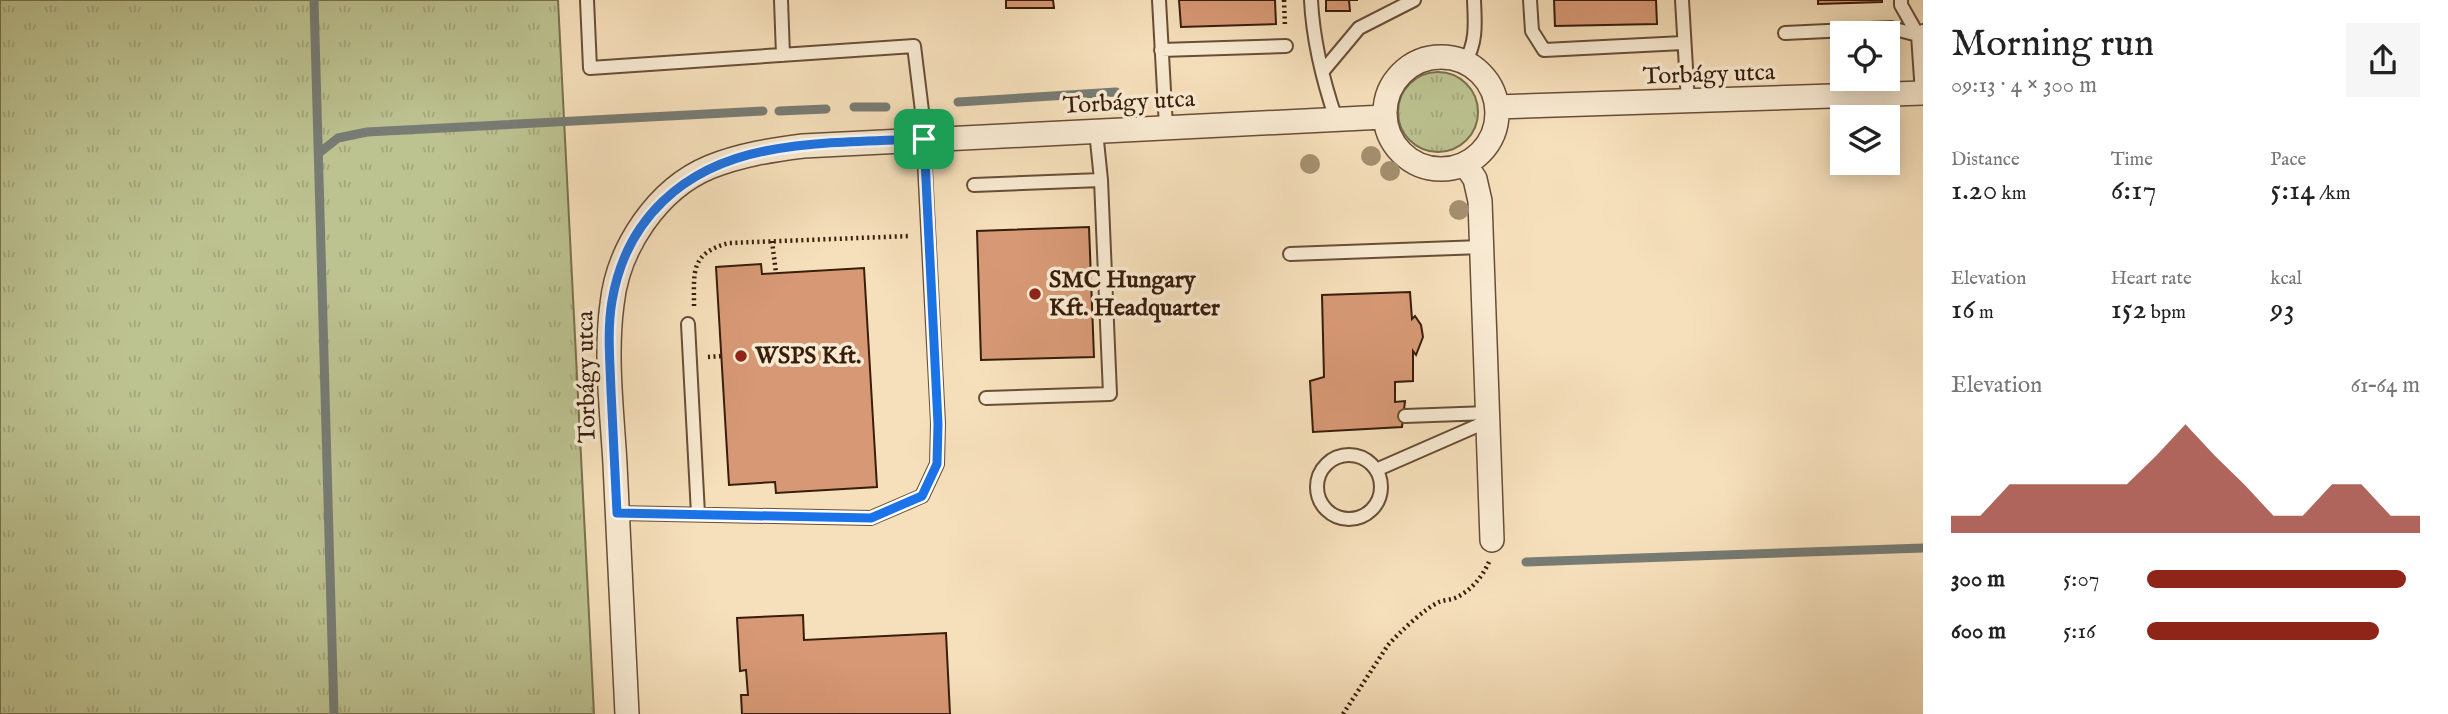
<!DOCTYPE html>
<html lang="en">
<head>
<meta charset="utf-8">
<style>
  body { margin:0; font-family:"IM FELL English",serif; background:#f6f6f6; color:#222; height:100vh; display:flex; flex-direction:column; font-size:26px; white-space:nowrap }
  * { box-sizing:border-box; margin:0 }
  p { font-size:23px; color:#767676 }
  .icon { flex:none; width:38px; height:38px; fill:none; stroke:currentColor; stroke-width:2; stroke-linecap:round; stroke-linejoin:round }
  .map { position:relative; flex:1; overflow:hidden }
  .side { display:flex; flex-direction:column; background:#fff; width:525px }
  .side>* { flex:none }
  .tools { position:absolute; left:1830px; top:21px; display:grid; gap:14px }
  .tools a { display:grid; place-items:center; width:70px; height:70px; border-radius:0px; background:#fff; box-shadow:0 4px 18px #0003; font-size:35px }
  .pin { position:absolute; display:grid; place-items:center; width:60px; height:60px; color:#fff; margin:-30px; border-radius:14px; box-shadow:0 4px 10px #0006 }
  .round { display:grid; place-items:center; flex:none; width:74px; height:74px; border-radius:0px; background:#f6f6f6 }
  .summary { display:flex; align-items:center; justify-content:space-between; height:119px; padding:0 28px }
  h1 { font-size:38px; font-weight:600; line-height:52px }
  .stats { display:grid; grid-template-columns:repeat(3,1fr); gap:10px; height:119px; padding:7px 28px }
  .stats div { display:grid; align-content:center }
  .stats b { font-size:30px; font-weight:600 }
  .stats small { font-size:19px; font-weight:400 }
  .stats p { font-size:19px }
  .chart { height:196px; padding:14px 28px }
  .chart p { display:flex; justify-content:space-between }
  .chart svg { width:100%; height:126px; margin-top:7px; fill:#8f2418; opacity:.7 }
  ul { padding:0 28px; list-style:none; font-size:23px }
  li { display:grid; grid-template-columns:112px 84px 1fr; align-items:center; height:52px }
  li i { height:18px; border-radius:9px; background:#8f2418 }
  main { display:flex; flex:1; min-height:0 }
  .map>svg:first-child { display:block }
  .grass { fill:url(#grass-tufts); stroke:#7a704e; stroke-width:2 }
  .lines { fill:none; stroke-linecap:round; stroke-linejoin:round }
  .stream { stroke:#777c74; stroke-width:9 }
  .building { fill:#d79975; stroke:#381d0b; stroke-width:2 }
  .lane-casing { stroke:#684e37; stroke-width:16 }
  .street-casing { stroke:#684e37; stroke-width:26 }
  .path { stroke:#381d0b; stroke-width:4.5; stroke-dasharray:2 3.5; stroke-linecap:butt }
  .lane { stroke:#f9ebd3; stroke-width:12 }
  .street { stroke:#f9ebd3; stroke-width:23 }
  .tree { fill:#a49070 }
  .route-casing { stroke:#fff; stroke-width:14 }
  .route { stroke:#1a73e8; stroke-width:9 }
  .poi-dot { fill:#8f2418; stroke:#f9ebd3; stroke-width:2.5 }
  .labels { text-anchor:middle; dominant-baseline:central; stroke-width:7; stroke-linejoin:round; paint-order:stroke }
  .street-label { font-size:24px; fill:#381d0b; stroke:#f9ebd3 }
  .poi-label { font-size:24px; font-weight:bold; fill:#381d0b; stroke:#f9ebd3; text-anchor:start }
</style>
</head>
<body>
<main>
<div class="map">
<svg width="1923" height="714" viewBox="0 0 1923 714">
  <defs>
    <pattern id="grass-tufts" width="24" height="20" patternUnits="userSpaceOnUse" patternTransform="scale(1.75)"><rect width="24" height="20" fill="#bcc290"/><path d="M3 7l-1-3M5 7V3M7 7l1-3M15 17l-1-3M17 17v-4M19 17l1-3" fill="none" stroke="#a2a67b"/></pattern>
  </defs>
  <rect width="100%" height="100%" fill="#f6e0bb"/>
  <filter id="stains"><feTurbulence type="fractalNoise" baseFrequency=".00286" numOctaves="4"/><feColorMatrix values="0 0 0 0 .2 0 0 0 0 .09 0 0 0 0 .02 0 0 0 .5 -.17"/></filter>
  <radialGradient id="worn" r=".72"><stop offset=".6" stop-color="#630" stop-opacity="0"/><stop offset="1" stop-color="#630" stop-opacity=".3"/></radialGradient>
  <!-- grass -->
  <path class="grass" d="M0,0h558l36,714h-594z
    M1398 112a40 40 0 1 1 80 0a40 40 0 1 1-80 0Z"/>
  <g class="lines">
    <!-- stream -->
    <path class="stream" d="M314,0l20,714
      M958,102l158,-10
      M854,107h32
      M779,111l47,-2
      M319,153l19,-15 29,-6 396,-21
      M1526,562l397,-14"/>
  </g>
  <!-- building -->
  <path class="building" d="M1006,0h47l1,8h-48z
    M1179,0h96l1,24 -95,3z
    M1326,0h32h-9l1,11h-24z
    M1554,0h102l1,24 -102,2z
    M1818,0h64v2l-64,2z
    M1089,227l5,130 -113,3 -4,-129z
    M761,264l1,10 102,-6 13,219 -101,6 -1,-11 -46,3 -13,-218z
    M1410,292l2,27 3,-3 6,9 2,12 -7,18 -3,-4v30l-18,1v20l10,-1 -3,26 -89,5 -3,-51 14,-4 -2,-82z
    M803,615l1,25 142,-7 4,81h-208l-1,-19h7l-2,-25 -6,1 -3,-53z"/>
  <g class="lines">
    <defs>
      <path id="lane" d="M587,0l3,68 324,-22 8,65 16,312 -1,41 -15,32 -51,22 -254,-5
        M781,0l2,55
        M1159,0l7,127
        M1311,0c2,40 12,81 25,119
        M1530,0l2,31 12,19 139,-7
        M1682,0l6,102
        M1901,0v5l17,30
        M1785,33l106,-5 27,7
        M1161,50l125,-4
        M1465,62c12,-20 10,-39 9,-62
        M1323,71l36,-43 55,-28
        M1922,93l-4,-58 5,-4
        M974,185l127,-5
        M1290,254l192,-7
        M688,324l10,190
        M986,398l124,-4 -9,-214 -5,-49
        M1405,416l83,-3
        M1317 487a32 32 0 1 1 64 0a32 32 0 1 1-64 0Z
        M1376,470l112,-49"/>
      <path id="street" d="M1385 113a56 56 0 1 1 112 0a56 56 0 1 1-112 0Z
        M1497,107l426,-14
        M1465,164l10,15 5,22 12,339
        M627,714c-4,-83 -8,-167 -12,-250 -3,-53 -10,-107 -3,-160 6,-56 45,-115 98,-137 30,-12 61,-17 93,-21l581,-29"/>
    </defs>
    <!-- lane casing -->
    <use href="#lane" class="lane-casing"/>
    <!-- street casing -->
    <use href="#street" class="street-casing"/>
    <!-- path -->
    <path class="path" d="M1284,0l1,27
      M772,241l4,32
      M694,306c0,-34 -4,-53 35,-63l181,-7
      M708,357l13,-1
      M1343,714l45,-69c12,-13 36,-36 51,-43 5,-2 11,-2 16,-4 16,-7 27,-21 34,-36"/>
    <!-- lane -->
    <use href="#lane" class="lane"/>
    <!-- street -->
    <use href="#street" class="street"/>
  </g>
  <!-- trees -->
  <g class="tree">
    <circle cx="1371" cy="156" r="10"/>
    <circle cx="1310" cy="164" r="10"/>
    <circle cx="1390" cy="171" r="10"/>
    <circle cx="1459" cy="210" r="10"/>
  </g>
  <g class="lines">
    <defs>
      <path id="route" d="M924,139l14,285 -1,40 -15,32 -51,22 -254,-5c-2,-40 -4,-81 -6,-122 -1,-30 -4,-61 1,-90 14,-83 72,-134 153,-150 52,-10 106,-10 159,-12z"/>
    </defs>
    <!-- route casing -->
    <use href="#route" class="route-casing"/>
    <!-- route -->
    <use href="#route" class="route"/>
  </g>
  <!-- markers -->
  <g class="poi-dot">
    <circle cx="1035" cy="294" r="7"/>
    <circle cx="741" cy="356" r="7"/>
  </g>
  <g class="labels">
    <!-- street labels -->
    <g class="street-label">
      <text transform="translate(1709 75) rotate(-2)">Torbágy utca</text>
      <text transform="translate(1129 103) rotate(-3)">Torbágy utca</text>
      <text transform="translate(587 377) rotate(-91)">Torbágy utca</text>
    </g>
    <!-- poi labels -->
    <g class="poi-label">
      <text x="1049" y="280">SMC Hungary<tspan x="1049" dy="28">Kft. Headquarter</tspan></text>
      <text x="755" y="356">WSPS Kft.</text>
    </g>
  </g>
  <rect width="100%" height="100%" filter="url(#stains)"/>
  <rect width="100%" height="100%" fill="url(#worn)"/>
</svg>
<div class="tools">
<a><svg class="icon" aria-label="locate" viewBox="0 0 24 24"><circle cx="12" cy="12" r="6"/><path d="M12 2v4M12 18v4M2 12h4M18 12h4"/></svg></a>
<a><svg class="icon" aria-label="layers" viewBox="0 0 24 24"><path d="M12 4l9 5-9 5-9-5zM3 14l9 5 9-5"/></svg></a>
</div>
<div class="pin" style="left:924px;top:139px;background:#1e9e55"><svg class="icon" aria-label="arrive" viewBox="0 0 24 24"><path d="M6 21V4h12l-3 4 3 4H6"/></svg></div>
</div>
<section class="side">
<div class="summary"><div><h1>Morning run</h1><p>09:13 · 4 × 300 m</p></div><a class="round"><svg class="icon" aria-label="share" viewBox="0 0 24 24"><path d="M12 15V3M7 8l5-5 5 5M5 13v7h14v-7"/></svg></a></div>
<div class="stats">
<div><p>Distance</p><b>1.20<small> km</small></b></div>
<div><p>Time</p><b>6:17</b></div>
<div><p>Pace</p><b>5:14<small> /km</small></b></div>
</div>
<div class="stats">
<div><p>Elevation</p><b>16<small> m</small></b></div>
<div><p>Heart rate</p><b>152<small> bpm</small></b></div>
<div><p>kcal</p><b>93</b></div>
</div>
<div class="chart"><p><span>Elevation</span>61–64 m</p>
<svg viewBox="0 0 160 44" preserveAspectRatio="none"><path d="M0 44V38L10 38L20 27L30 27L40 27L50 27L60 27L70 17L80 6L90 17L100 27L110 38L120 38L130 27L140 27L150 38L160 38V44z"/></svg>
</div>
<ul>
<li><b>300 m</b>5:07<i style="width:95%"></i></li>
<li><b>600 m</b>5:16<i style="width:85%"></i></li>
</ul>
</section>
</main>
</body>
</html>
